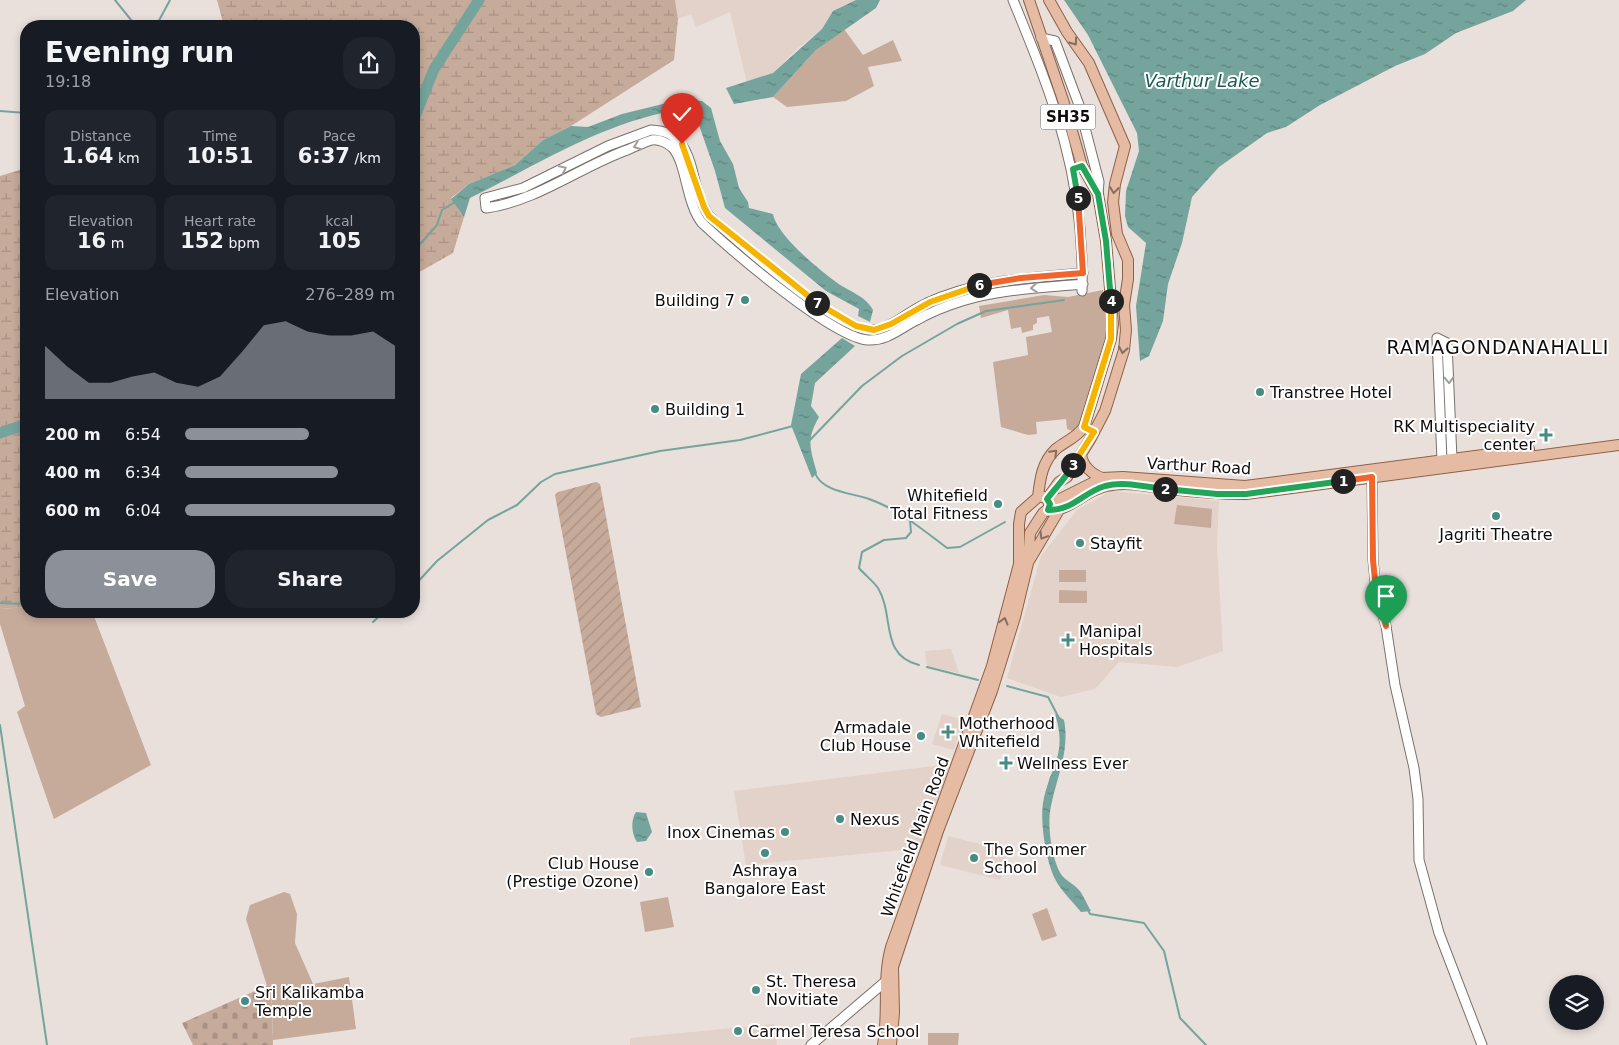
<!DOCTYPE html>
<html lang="en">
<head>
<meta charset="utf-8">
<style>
  body { margin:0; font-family:"DejaVu Sans",sans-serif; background:#20242c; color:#f1f3f6; height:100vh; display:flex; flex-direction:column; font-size:19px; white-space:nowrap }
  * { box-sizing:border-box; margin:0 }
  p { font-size:16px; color:#9ea1a6 }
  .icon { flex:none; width:28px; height:28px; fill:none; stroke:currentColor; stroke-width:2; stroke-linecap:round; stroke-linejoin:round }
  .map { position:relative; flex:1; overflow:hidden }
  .side { position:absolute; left:20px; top:20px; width:400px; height:598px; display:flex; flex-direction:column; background:#171b24; border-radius:20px; box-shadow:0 2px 8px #0003 }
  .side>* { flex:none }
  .tools { position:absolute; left:1549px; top:975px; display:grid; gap:10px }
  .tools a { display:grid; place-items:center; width:55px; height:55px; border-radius:50%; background:#171b24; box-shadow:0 2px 8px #0003; font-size:25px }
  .pin { position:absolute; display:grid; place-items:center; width:42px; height:42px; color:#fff; margin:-51px -21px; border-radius:50% 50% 50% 0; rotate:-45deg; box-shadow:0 0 5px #0007 }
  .pin .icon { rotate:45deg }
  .km { position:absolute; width:25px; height:25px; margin:-12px; border-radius:50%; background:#222; color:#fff; font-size:14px; line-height:25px; text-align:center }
  .round { display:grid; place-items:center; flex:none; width:52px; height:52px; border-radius:20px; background:#20242c }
  .head { display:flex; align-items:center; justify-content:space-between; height:85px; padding:0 25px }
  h1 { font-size:28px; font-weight:600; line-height:38px }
  .figures { display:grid; grid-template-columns:repeat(3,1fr); gap:8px; height:85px; padding:5px 25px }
  .figures div { display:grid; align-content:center; border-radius:12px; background:#20242c; text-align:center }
  .figures b { font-size:21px; font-weight:600 }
  .figures small { font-size:14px; font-weight:400 }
  .figures p { font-size:14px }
  .chart { height:140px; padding:10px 25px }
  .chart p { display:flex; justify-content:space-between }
  .chart svg { width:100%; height:90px; margin-top:5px; fill:#8c9099; opacity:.7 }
  .primary-button { display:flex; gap:10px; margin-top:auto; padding:10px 25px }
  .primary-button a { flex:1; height:58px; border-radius:20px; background:#8c9099; color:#fff; font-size:20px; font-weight:600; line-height:58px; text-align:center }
  .primary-button a+a { background:#20242c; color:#f1f3f6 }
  ul { padding:0 25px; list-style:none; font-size:16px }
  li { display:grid; grid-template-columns:80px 60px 1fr; align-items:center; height:38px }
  li i { height:12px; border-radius:6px; background:#8c9099 }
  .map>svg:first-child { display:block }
  .built { fill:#e2d2c9 }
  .green { fill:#c6aa9a }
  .wetland { fill:url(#wetland-marsh) }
  .cemetery { fill:url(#cemetery-stones) }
  .garden { fill:url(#garden-furrows) }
  .water { fill:url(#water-ripples) }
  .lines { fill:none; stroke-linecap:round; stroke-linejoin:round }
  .stream { stroke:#75a49c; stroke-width:2 }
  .river { stroke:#75a49c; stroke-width:11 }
  .minor-casing { stroke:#79716d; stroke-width:11 }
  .major-casing { stroke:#8f6146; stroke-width:12 }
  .minor { stroke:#fff; stroke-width:9 }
  .major { stroke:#e5bba3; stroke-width:10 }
  .oneway { stroke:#856d5f }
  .oneway2 { stroke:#9f9e9e }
  .split-1-casing { stroke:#fff; stroke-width:10 }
  .split-2-casing { stroke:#fff; stroke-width:10 }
  .split-3-casing { stroke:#fff; stroke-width:10 }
  .split-4-casing { stroke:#fff; stroke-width:10 }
  .split-5-casing { stroke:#fff; stroke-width:10 }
  .split-6-casing { stroke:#fff; stroke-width:10 }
  .split-7-casing { stroke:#fff; stroke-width:10 }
  .split-8-casing { stroke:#fff; stroke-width:10 }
  .split-1 { stroke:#f0652b; stroke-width:6 }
  .split-2 { stroke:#22a559; stroke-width:6 }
  .split-3 { stroke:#22a559; stroke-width:6 }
  .split-4 { stroke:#f5b400; stroke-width:6 }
  .split-5 { stroke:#22a559; stroke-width:6 }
  .split-6 { stroke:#f0652b; stroke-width:6 }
  .split-7 { stroke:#f5b400; stroke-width:6 }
  .split-8 { stroke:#f5b400; stroke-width:6 }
  .poi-dot { fill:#478c82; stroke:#fff; stroke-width:2 }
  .labels { text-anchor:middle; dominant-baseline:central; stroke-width:4; stroke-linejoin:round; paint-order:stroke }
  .shield { fill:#fff; stroke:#585655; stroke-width:1 }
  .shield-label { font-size:15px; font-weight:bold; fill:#100d0c }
  .poi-label { font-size:16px; fill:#100d0c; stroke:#fff; text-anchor:start }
  .street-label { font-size:16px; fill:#100d0c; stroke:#fff }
  .water-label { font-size:18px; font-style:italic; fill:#1a5b53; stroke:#fff }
  .quarter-label { font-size:19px; letter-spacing:1px; fill:#100d0c; stroke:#fff }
</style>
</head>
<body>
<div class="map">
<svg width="1619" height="1045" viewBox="0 0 1619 1045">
  <defs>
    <pattern id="wetland-marsh" width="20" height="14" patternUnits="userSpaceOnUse" patternTransform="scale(1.25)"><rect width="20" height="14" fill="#c6aa9a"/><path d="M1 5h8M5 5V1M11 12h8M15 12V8" fill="none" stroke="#a99184"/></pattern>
    <pattern id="cemetery-stones" width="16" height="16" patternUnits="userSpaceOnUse" patternTransform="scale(1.25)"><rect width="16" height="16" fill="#c6aa9a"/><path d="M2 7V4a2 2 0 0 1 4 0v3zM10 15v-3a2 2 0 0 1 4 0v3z" fill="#a99184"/></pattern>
    <pattern id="garden-furrows" width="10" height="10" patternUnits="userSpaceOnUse" patternTransform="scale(1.25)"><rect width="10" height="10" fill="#c6aa9a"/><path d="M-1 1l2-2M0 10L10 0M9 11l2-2" fill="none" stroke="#a99184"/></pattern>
    <pattern id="water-ripples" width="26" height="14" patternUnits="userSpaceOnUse" patternTransform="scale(1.25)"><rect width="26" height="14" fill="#75a49c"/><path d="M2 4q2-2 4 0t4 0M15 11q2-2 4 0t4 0" fill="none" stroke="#5f847e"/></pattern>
  </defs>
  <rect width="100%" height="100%" fill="#e9e0db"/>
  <!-- built -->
  <path class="built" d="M675,0h181l-23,11 -11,18 -24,19 -25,25 -26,10 -17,-71 -34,15 -5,-13 -13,5z
    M1111,491l108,10 -2,45 6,105 -46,16 -58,-5 -24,27 -34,8 -54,-19 34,-122 36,-46z
    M951,649l8,24 -32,-7 -2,-15z
    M942,714l21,6 -9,30 -22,-6z
    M950,764l-28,84 -176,17 -12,-74z
    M948,836l59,15 -7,29 -60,-15z
    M774,1024l3,21h-147v-7z"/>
  <!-- green -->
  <path class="green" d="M844,29l19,26 30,-15 9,21 -34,6 6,19 -28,15 -59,6 -14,-10 43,-47z
    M1103,290l4,39 -10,45 -19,59 -11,-4 -1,-10 -30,3 1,12 -9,1 -27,-8 -8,-65 35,-7 -2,-18 26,-5 -3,-16 -12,2v5l-4,2v5l-11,3 -1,-6 -10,2 -3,-19 -27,8 -2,-12 65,-11 24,2z
    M1177,505l35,4 -1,19 -37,-4z
    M1059,570h27v12h-27z
    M1059,590l28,1v12h-28z
    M26,607v4h66l59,154 -97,54 -37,-107 8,-6 -25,-82v-15z
    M284,892l6,2 7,20 -2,29 18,41 36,-7 7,52 -83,11 -2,-56 -4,2 -21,-67 4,-14z
    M668,897l6,30 -29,5 -5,-30z
    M1047,908l10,28 -15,5 -10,-27z
    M928,1033h31l-1,12h-30z"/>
  <!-- wetland -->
  <path class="wetland" d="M217,0h458l3,19 -4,41 -103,66 -28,14 -28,25 -46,19 -18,14 13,19 -11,36 -39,22v-249h-190z
    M26,168v439l-26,2v-433z"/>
  <!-- cemetery -->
  <path class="cemetery" d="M271,984l2,61h-80l-11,-22z"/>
  <!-- garden -->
  <path class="garden" d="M596,482l4,2 41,223 -40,10 -5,-3 -41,-219 3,-3z"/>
  <!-- water -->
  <path class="water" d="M856,0h24l-4,8 -60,42 -43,47 -39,7 -8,-16 47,-15 49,-44 11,-18z
    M1064,0h462l-13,11 -57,22 -31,21 -30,12 -75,39 -34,22 -19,6 -48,34 -27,30 -10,46 -14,41 -5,37 -14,35 -9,5 -4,-55 10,-63 -18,-16 -3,-11 1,-25 13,-40 -2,-18 -49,-98z
    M683,99l19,2 9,7 9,33 13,23 6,24 9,14 1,6 24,6c4,21 45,55 63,68 12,9 30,14 37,28l-3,12 -12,-6 1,-7 -33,-18 -101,-83 -10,-37 -22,-63c-80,8 -152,55 -223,90l-6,19 -13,-18 18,-15 46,-19 28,-25 28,-14 17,1 34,-13z
    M842,338l13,8 -40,37 -4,23 8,11c-13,23 -9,31 -2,56l-5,5 -21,-53 10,-51z
    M1055,714l9,6c6,31 -7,56 -13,86 -4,18 0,43 6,60 5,14 12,14 20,22 6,5 10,17 14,23l-10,1c-8,-10 -20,-21 -26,-33 -9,-18 -15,-56 -12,-76 7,-38 25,-47 12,-89z
    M636,812l10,1 6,19 -6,9 -9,1c-5,-7 -7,-21 -1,-30z"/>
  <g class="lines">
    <!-- stream -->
    <path class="stream" d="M115,0l21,26
      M156,26l14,-26
      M671,102c8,-4 15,-6 23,-1
      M0,111l26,2
      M414,251l23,-26 5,-15 13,-8
      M809,441l53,-55 40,-30 55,-32 29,-13 78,-11
      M815,473c7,19 38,20 54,26 29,10 53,30 78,49l13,-1 45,-25
      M910,521l1,11 -5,6 -22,2 -22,12 -3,16c6,7 14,13 19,20 17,28 1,67 41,77
      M414,586l23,-25 51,-41 29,-15 24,-23 14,-8 105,-23 80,-11 53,-14
      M0,603l26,1
      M373,622l12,-11
      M927,667l51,13
      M1007,686l41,11 11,21
      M0,725l47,320
      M1045,799l6,-22
      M1088,910l2,4 54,9 20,28 16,67 26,27"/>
    <!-- river -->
    <path class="river" d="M414,119l20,-50 45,-69
      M0,433l26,-9"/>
    <defs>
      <path id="minor" d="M1013,0c42,102 72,178 69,291
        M1041,38l14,3 24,64 20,77 -1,12
        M1083,284c-41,4 -82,5 -121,17 -16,5 -31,11 -45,19 -17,8 -29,21 -49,20 -35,-2 -137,-90 -166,-117 -16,-20 -15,-58 -29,-75 -5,-5 -14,-9 -21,-8 -8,2 -17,7 -25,10 -47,17 -90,51 -141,58l-1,-10 38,-10 85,-42 43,-16c49,1 36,58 58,86 28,25 126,112 160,114 21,1 39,-19 58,-27 49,-23 103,-25 156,-30
        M1437,338l10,5 5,116
        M1437,338l5,123
        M1372,477l1,83 3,31 10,35 9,59 19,83 4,31 1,61 20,73 43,112
        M811,1045l75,-64"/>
      <path id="major" d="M1029,0l35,103 18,63 16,28 8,47 7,83 -2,15 -27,88c-8,11 -18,14 -28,22 -14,13 -16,30 -18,48
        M1081,455c2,11 11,19 21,23
        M1047,499l12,-17 8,-5 24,-39 14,-27 19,-61 2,-20 -2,-25 4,-26v-19l-11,-26 -4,-32 2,-18 10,-38 -36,-83 -22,-31 -18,-32
        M1050,504l52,-26 21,-1 122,9 284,-37
        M1048,511c26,-2 35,-20 59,-25 20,-5 42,1 62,3 26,3 51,5 77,5l373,-49
        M1029,561l30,-51
        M883,1045c6,-33 -1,-66 8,-98l101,-281 27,-102v-40l2,-12 17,-15h6l5,4v7l-6,5 -13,20 -2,30 -13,54 -23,74 -54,140 -45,136 1,46 -3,32"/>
    </defs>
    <!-- minor casing -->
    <use href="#minor" class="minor-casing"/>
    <!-- major casing -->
    <use href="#major" class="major-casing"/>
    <!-- minor -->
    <use href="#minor" class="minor"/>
    <!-- major -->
    <use href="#major" class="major"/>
  </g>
  <!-- one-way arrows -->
  <defs><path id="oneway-chevron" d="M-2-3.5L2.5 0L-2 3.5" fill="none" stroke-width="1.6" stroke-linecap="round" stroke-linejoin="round" transform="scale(1.25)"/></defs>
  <g class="oneway">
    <use href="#oneway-chevron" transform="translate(1074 42) rotate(54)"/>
    <use href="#oneway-chevron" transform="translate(1114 190) rotate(97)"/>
    <use href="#oneway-chevron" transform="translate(1123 350) rotate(100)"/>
    <use href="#oneway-chevron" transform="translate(1054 453) rotate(-45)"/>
    <use href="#oneway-chevron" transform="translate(1043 536) rotate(121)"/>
    <use href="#oneway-chevron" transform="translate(1004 621) rotate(-74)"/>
  </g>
  <g class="oneway2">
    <use href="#oneway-chevron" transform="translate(637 146) rotate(160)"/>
    <use href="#oneway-chevron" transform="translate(563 169) rotate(-26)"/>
    <use href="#oneway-chevron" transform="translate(1034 288) rotate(175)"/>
    <use href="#oneway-chevron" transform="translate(1449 380) rotate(88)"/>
  </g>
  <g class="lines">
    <defs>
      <path id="split-1" d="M1343,481l29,-4 1,83 3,30 10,36"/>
      <path id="split-2" d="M1165,489l52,5h29l97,-13"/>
      <path id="split-3" d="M1073,465c-7,13 -17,22 -26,34l3,5 -2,6c26,0 34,-17 57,-24 19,-5 41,1 60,3"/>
      <path id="split-4" d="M1073,465l21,-33 -10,-5 27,-88v-38"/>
      <path id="split-5" d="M1078,198l-5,-29 9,-3 16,28 8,47 5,60"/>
      <path id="split-6" d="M979,285l42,-7 62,-5 -5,-75"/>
      <path id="split-7" d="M817,303l39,23 18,4 17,-6 39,-22 49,-17"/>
      <path id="split-8" d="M682,144l22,63 5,9 108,87"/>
    </defs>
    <!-- split-1 casing -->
    <use href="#split-1" class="split-1-casing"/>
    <!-- split-2 casing -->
    <use href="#split-2" class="split-2-casing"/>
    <!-- split-3 casing -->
    <use href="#split-3" class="split-3-casing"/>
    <!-- split-4 casing -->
    <use href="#split-4" class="split-4-casing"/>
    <!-- split-5 casing -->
    <use href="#split-5" class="split-5-casing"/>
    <!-- split-6 casing -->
    <use href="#split-6" class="split-6-casing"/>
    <!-- split-7 casing -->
    <use href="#split-7" class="split-7-casing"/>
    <!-- split-8 casing -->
    <use href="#split-8" class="split-8-casing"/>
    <!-- split-1 -->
    <use href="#split-1" class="split-1"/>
    <!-- split-2 -->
    <use href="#split-2" class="split-2"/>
    <!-- split-3 -->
    <use href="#split-3" class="split-3"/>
    <!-- split-4 -->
    <use href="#split-4" class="split-4"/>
    <!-- split-5 -->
    <use href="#split-5" class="split-5"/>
    <!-- split-6 -->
    <use href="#split-6" class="split-6"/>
    <!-- split-7 -->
    <use href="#split-7" class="split-7"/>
    <!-- split-8 -->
    <use href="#split-8" class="split-8"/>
  </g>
  <!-- markers -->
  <g class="poi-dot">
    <circle cx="745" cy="300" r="5"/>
    <circle cx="1260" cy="392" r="5"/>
    <circle cx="655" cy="409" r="5"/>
    <path d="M1543.5 427.5h5v5h5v5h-5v5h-5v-5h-5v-5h5z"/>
    <circle cx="998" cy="504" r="5"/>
    <circle cx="1496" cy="516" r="5"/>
    <circle cx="1080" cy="543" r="5"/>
    <path d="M1065.5 632.5h5v5h5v5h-5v5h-5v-5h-5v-5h5z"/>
    <path d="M945.5 724.5h5v5h5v5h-5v5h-5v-5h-5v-5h5z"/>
    <circle cx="921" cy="736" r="5"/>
    <path d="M1003.5 755.5h5v5h5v5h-5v5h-5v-5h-5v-5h5z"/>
    <circle cx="840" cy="819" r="5"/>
    <circle cx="785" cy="832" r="5"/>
    <circle cx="765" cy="853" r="5"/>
    <circle cx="974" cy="858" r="5"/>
    <circle cx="649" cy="872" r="5"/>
    <circle cx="756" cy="990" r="5"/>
    <circle cx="245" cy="1001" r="5"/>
    <circle cx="738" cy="1031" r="5"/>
  </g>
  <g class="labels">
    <!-- shield labels -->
    <rect class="shield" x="1040.5" y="104.5" width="55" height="25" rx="4"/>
    <g class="shield-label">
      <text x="1068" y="117">SH35</text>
    </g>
    <!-- poi labels -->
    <g class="poi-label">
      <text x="735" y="300" text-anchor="end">Building 7</text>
      <text x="1270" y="392">Transtree Hotel</text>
      <text x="665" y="409">Building 1</text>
      <text x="1535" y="426" text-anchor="end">RK Multispeciality<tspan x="1535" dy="18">center</tspan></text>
      <text x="988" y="495" text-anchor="end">Whitefield<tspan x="988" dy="18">Total Fitness</tspan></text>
      <text x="1496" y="534" text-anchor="middle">Jagriti Theatre</text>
      <text x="1090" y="543">Stayfit</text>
      <text x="1079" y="631">Manipal<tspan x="1079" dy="18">Hospitals</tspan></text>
      <text x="959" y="723">Motherhood<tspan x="959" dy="18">Whitefield</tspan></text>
      <text x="911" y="727" text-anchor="end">Armadale<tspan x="911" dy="18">Club House</tspan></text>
      <text x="1017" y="763">Wellness Ever</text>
      <text x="850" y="819">Nexus</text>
      <text x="775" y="832" text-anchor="end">Inox Cinemas</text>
      <text x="984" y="849">The Sommer<tspan x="984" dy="18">School</tspan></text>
      <text x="639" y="863" text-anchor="end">Club House<tspan x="639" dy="18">(Prestige Ozone)</tspan></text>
      <text x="765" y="870" text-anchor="middle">Ashraya<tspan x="765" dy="18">Bangalore East</tspan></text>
      <text x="766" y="981">St. Theresa<tspan x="766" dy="18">Novitiate</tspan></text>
      <text x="255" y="992">Sri Kalikamba<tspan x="255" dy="18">Temple</tspan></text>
      <text x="748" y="1031">Carmel Teresa School</text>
    </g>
    <!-- street labels -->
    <g class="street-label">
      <text transform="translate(1199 466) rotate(3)">Varthur Road</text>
      <text transform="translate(915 837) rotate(-70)">Whitefield Main Road</text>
    </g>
    <!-- water labels -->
    <g class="water-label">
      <text x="1202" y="80">Varthur Lake</text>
    </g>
    <!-- quarter labels -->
    <g class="quarter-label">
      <text x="1498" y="347">RAMAGONDANAHALLI</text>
    </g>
  </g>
</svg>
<div class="tools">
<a><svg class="icon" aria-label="layers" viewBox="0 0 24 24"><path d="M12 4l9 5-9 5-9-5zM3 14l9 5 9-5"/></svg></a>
</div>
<div class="pin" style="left:1386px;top:626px;background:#1e9e55"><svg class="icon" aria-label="arrive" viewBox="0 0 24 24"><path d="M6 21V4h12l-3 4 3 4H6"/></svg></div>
<div class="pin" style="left:682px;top:144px;background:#d93025"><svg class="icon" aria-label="check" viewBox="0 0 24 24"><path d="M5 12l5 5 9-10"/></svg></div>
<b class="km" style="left:1343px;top:481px">1</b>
<b class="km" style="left:1165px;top:489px">2</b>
<b class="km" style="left:1073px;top:465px">3</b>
<b class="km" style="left:1111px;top:301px">4</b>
<b class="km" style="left:1078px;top:198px">5</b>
<b class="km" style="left:979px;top:285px">6</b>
<b class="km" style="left:817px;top:303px">7</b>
<section class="side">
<div class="head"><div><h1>Evening run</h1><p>19:18</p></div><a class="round"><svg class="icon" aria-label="share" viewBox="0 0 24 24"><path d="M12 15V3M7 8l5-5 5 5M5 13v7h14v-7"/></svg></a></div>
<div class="figures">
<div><p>Distance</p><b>1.64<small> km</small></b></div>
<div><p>Time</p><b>10:51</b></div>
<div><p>Pace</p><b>6:37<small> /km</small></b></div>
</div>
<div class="figures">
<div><p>Elevation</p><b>16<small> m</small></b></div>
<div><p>Heart rate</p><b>152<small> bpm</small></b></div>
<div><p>kcal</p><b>105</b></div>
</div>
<div class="chart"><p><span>Elevation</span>276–289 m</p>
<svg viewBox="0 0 160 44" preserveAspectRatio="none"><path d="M0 44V18L10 28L20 36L30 36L40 33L50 31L60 36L70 38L80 33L90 21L100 8L110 6L120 11L130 13L140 13L150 11L160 18V44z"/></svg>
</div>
<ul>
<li><b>200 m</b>6:54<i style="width:59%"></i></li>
<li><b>400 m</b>6:34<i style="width:73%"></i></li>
<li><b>600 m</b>6:04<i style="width:100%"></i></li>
</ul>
<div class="primary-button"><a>Save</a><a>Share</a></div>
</section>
</div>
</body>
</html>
